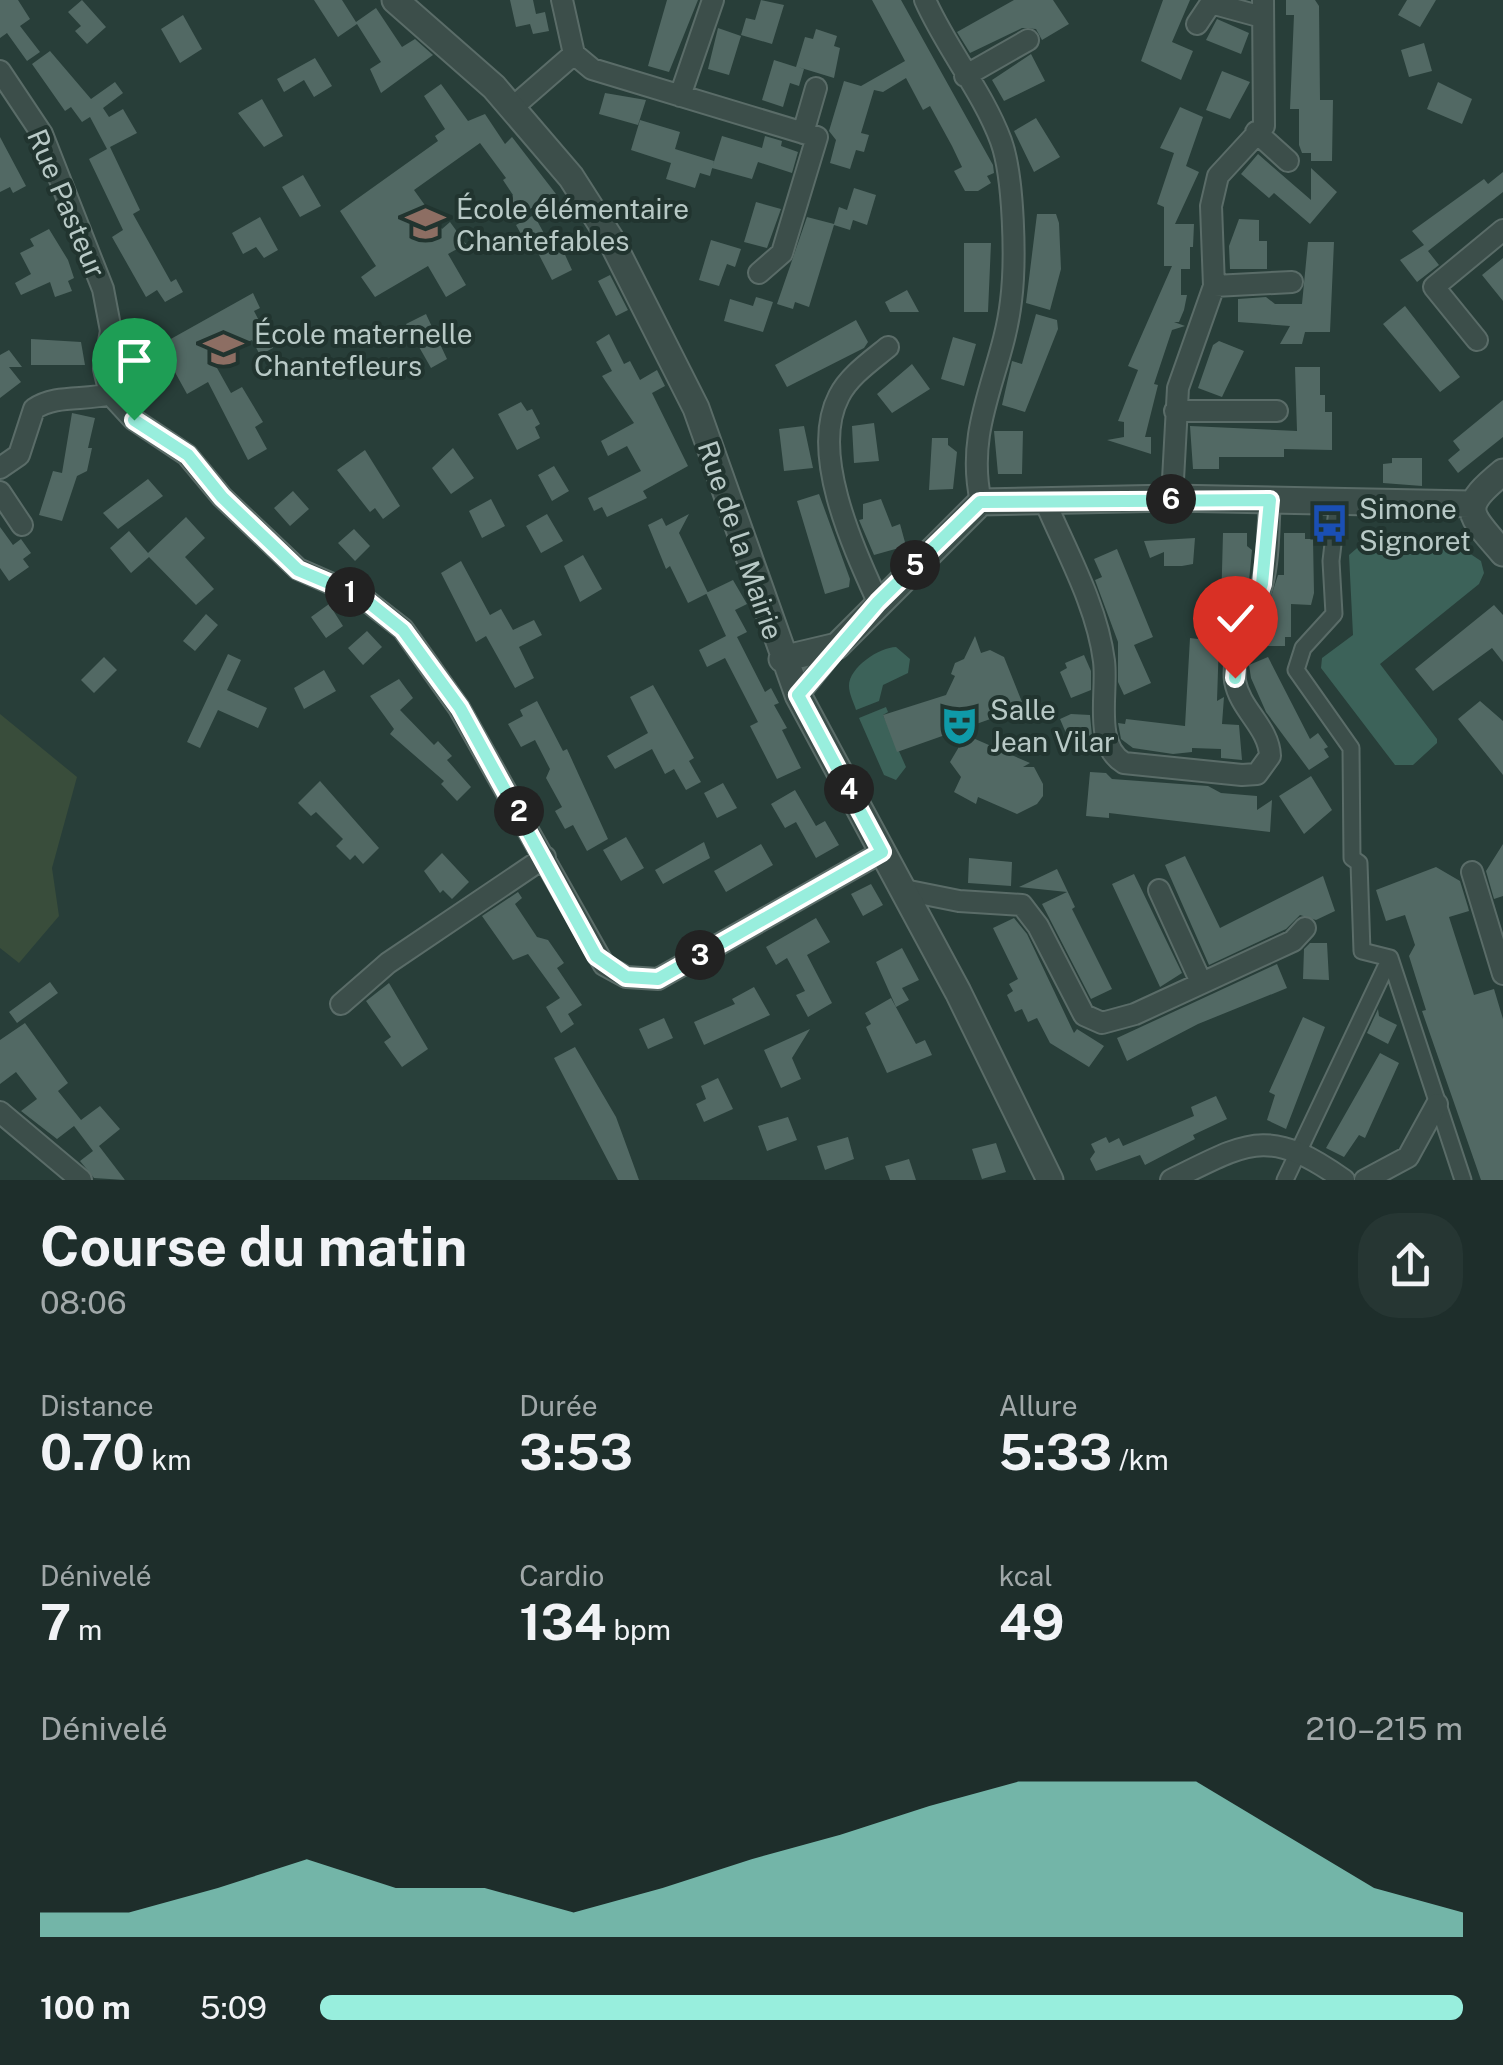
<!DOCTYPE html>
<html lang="fr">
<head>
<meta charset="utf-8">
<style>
  body { margin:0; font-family:"Public Sans",sans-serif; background:#263633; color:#f1f3f6; height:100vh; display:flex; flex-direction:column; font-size:38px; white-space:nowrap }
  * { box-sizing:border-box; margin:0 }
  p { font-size:32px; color:#a1a8a9 }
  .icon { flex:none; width:55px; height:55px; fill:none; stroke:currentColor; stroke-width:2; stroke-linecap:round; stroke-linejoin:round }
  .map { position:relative; height:1180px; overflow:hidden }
  .sheet { display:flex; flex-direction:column; background:#1e2e2b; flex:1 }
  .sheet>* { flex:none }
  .pin { position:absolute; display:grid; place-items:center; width:85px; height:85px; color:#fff; margin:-102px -42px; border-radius:50% 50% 50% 0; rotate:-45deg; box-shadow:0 0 10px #0007 }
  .pin .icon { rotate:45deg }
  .km { position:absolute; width:50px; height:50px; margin:-25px; border-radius:50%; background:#222; color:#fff; font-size:28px; line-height:50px; text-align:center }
  .round { display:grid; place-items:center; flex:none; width:105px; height:105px; border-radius:40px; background:#263633 }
  .headline { display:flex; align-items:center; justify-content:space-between; height:170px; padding:0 40px }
  h1 { font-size:55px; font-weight:700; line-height:75px }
  .stats { display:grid; grid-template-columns:repeat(3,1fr); gap:15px; height:170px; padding:10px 40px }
  .stats div { display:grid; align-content:center }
  .stats b { font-size:50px; font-weight:700 }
  .stats small { font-size:28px; font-weight:400 }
  .stats p { font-size:28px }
  .chart { height:280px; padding:20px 40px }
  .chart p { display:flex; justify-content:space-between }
  .chart svg { width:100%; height:180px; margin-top:10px; fill:#98eedd; opacity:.7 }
  ul { padding:0 40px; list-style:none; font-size:32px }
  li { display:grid; grid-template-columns:160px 120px 1fr; align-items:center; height:75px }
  li i { height:25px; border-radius:12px; background:#98eedd }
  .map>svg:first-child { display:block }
  .green { fill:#394d3b }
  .water { fill:#3c6259 }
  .building { fill:#526964 }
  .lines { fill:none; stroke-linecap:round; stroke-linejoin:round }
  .pedestrian-casing { stroke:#5a6c68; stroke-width:19 }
  .minor-casing { stroke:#5a6c68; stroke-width:24 }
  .tertiary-casing { stroke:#5a6c68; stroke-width:29 }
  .pedestrian { stroke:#3c4e4a; stroke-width:15 }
  .minor { stroke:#3c4e4a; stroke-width:20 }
  .tertiary { stroke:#3c4e4a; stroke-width:25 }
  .route-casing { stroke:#fff; stroke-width:20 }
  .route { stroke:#98eedd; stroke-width:12 }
  .labels { text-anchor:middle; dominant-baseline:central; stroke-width:8; stroke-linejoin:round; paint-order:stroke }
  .street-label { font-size:28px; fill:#b8c9c6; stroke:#21342f }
  .poi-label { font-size:28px; fill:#b8c9c6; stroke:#21342f; text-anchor:start }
</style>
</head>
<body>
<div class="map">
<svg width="1503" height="1180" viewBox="0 0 1503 1180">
  <rect width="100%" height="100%" fill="#283e39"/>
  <!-- green -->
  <path class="green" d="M0,714l77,63 -25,91 7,48 -40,47 -19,-15z"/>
  <!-- water -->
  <path class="water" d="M1363,543l97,4 21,14 3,12 -5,11 -99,80 57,75v4l-24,22h-18l-74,-97 1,-10 31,-23 -4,-80z
    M896,647l14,12 -2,14 -25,12 -4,16 -23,9c-2,-7 -7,-16 -7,-24 0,-19 31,-39 47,-39z
    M886,707l2,5 -5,3 23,52 -10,13 -12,-5 -25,-57z"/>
  <!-- building -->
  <path class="building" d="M0,0h18l12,19 -10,7 20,26 -13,9 -20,-28 -7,5z
    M82,0l24,27 -19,17 -12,-13 6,-5 -13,-14z
    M314,0h28l14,22 20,-14 26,39 13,-8 18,16 -52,38 -11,-24 11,-7 -24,-38 -19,13z
    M510,0h23l3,14 9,-2 4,19 -16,3 -3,-10 -14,3z
    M667,0h31l-29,72 -21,-6z
    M761,0l23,5 -12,39 -31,-9 5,-17 9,2z
    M872,0h29l92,165 1,8 -7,3 4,7 -13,8h-13l-11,-20 8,-4 -10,-21 -22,-40 -7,4 -17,-32 -23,14 -9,-2 -13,43 8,2 -5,17 -8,-2 -6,19 -20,-6 6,-23 -7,-9 15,-50 17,5 44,-25z
    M1014,0h39l16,24 -27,16 -6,-11 -14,-1 -52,25 -13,-21z
    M1163,0h27l-18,42 21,9 -12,29 -40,-19z
    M1286,0h29l4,6 1,94h13l-1,61h-21v-8h-9l-3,-8v-36h-9l4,-94h-8z
    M1407,0h29l-16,27 -22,-12z
    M183,15l19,34 -22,14 -19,-34z
    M1217,19l32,14 -8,21 -35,-14z
    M718,28l23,8 -12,39 -21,-6z
    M816,29l21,7 -3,10 6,2 -6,30 -36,-11 6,2 -5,17 -9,-3 -7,24 -21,-7 12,-40 22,7 9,-30 8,2z
    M1424,43l8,28 -23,6 -8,-27z
    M50,51l41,48 24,-17 8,11 -20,15 6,9 14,-8 14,24 -27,14 30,63 -7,4 38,68 5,-3 7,13 -18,10 -8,-12 -11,7 -34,-60 11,-7 -34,-71 18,-10 -17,-32 -8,5 -11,-15 -6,4 -33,-47z
    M1031,54l14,27 -41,20 -12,-21z
    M315,58l17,28 -18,11 -10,-17 -20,12 -7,-13z
    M1222,71l28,11 -20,37 -24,-9z
    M1438,82l34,17 -10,25 -35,-15z
    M441,84l27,37 17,-7 20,30 7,-7 44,57 -35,20 -11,-16 3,-3 -10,-15 3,-2 -26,-35 -66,47 28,39 8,-7 16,22 -18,10 18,31 -20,12 -18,-31 -53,31 -14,-20 15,-11 -36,-55 98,-70 -3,-5 10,-7 -21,-33z
    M605,93l41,7 -8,25 -39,-11z
    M262,99l21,37 -19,11 -26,-34z
    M1180,107l23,10 -17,49 13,6 -24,52h19l-1,23h-3v22h-9v26h6l-3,15 -5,12h-5l11,4 -13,4 -18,54 4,1 -13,52h6v17l-44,-14 17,-3v-15l-6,-1 20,-51 -10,-4 44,-100h-8v-59l-7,-3 17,-51 -14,-5z
    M1036,118l24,39 -26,15 -20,-41z
    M640,120l40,12 -5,17 39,12 -4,15 -10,-3 -5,15 -29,-9 5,-16 -40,-13z
    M722,136l40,12 3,-12 17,5 -1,5 17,6 -6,21 -34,-11 -6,17 -40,-11z
    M0,137l26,49 -13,7 -3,-6 -10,5z
    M1258,154l53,46v-32l26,24 -27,32 -36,-31 -5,5 -28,-24z
    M1503,172v20l-75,59 11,14 -22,17 -17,-22 24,-15 -12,-14 72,-52 4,5z
    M303,175l18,31 -21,11 -18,-30z
    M854,188l22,7 -9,30 -14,-5 -3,10 -16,-5 -25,82 -14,-5 -2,7 -16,-5 30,-87 27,7 5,-17 8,3z
    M756,202l25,7 -14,39 -23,-6z
    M1037,214h19l3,9 2,46 -11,41 -24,-7z
    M534,215l19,35 8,-4 11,24 -20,10 -16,-31 -5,3 -15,-27z
    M260,217l18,33 -14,8 -8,-11 -13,7 -11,-21z
    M1239,219l20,1v21h8v28h-37l-1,-23z
    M49,229l19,31 6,18 -6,3 4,10 -17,6 -5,-15 -29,13 -6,-12 16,-9 -11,-21 14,-7 -4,-7z
    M711,240l30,9 -6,18 -8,-3 -8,22 -20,-6z
    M1308,242h26l-4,90h-25l-3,12h-22l10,-18 -52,-4v-23l28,-2 9,7h27z
    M964,243h27l-3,69h-24z
    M1503,258v43l-21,-26z
    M610,275l18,35 -12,6 -18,-35z
    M907,290l12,22h-29l-5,-10z
    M253,293l7,15 -6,3 19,37 -13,7 -8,-15 -40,19 19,34 11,-6 21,35 -8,5 12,22 -19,11 -40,-78 -21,12 -27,-49z
    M756,297l17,5 -10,30 -39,-11 6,-22 23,7z
    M1405,306l55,71 -20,15 -57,-68z
    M426,314l21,45 -16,9 -25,-44z
    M1036,314l21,6 1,9 -33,83 -23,-7 10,-44 10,3z
    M856,320l12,22 -4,6 -77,39 -12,-22z
    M609,334l15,30 6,-3 10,19 17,-10 8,16 -13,7 36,73 -45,25 4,7 -40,19 -5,-10 -8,4 -6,-13 53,-27 -14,-25 -19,10 -7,-15 33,-18 -32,-47 10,-5 -16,-29z
    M953,337l23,7 -12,42 -23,-7z
    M31,339l50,3 4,23h-54z
    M1219,341l25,10 -22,46 -24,-9 15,-43z
    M9,350l13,17h-13l12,15 -21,16v-43z
    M912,364l18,25 -38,24 -15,-19z
    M1295,367h25v28h5v17h7v38l-48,-1v8h-65v12h-26l-3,-43 107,5z
    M1503,400v37l-45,36 -10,-13 12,-10 -7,-9z
    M521,402l6,9 5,-2 8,15 -5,3 5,11 -23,12 -19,-36z
    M72,413l23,5 -7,30h4l-5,23 -10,5 -15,45 -23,-6 14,-44 9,2z
    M874,423l5,38 -25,2 -2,-37z
    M804,426l9,42 -29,3 -5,-42z
    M994,431h29l-1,43h-24z
    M932,438h16v7l9,7 -4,37 -24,1z
    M453,448l21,30 -23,16 -19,-26z
    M365,450l35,56 -17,13 -8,-11 -5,4 -33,-42z
    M1392,458h30v28l-39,-3v-19l9,-1z
    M554,466l15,25 -17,10 -14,-26z
    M148,479l15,17 -45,33 -15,-16z
    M293,491l16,18 -19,17 -16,-18z
    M819,494l31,85 -1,8 -24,7 -28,-93z
    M491,499l14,27 -23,12 -13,-27z
    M881,499l11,28 8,-3 6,22 -32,9 -15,-35 4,-1v-15z
    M547,514l16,27 -22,12 -15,-27z
    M689,514l-10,19 29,60 -20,10 -18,-37 -4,3 -18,-44 14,-7 4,8z
    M186,517l19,21 -20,19 29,32 -18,16 -47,-48 -18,16 -21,-25 19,-17 19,22z
    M0,527l13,18 8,-6 10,14 -8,6 6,8 -20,14 -9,-13z
    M354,529l16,17 -15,15 -17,-18z
    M1223,533h24v13l5,4 -3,31 -15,39 -8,-1 -5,-11z
    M1284,533h21v6h8l1,54 -3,12 -20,-1v33h-6v9h-23v-22l16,-49h6z
    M1195,538l-2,26 -11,2h-18v-14l-14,6 -6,-17z
    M1117,549l36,88 -19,8 17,38 -27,12 -6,-13v-40l-23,-62 7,-3 -8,-18z
    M583,555l19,34 -22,13 -16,-36z
    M461,561l29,54 11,-6 12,21 21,-10 8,15 -23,12 15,31 -19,10 -29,-52 -10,6 -35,-69z
    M733,580l14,24 -12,6 12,22 -10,5 28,55 6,-4 8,15 -5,2 13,23 -5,2 19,38 -24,11 -27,-53 8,-4 -33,-64 -18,9 -8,-17 27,-14 -20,-43z
    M329,604l14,22 -17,12 -15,-21z
    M1494,605l9,10v47l-11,-14 -59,43 -18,-22z
    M1199,609l21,1 -3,91 7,-4 -2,27 17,1 3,35 -21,-2v-9l-29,-1v4l-19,2 -40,-6 -12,-9 -3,-16 7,1 1,-5 59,7 5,-88 8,1z
    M206,614l12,11 -23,26 -12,-10z
    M367,631l15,16 -19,18 -15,-17z
    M975,636l6,17 9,-3 14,7 20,50 -127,45 -14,-37 63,-20 9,-19 -4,-2 4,-11 9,-4z
    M228,654l13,6 -14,30 40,18 -9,20 -40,-18 -18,38 -13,-6z
    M1084,655l7,16v19l-20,8 -11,-26 7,-4 -2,-5z
    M104,657l13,13 -23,23 -13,-13z
    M1268,657l42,82 8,-6 10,14 -4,2 5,8 -20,13 -43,-58 -15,-34 -2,-13z
    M324,670l12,21 -32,18 -10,-21z
    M399,679l14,19 -13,12 34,35 4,-4 14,15 -5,4 24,27 -14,14 -16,-17 3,-3 -54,-47 4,-5 -24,-33z
    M653,685l41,73 -5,3 12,21 -15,8 -12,-21 -9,5 -13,-25 -37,20 -8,-13 41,-23 -18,-36z
    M537,701l26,50 4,-2 41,90 -21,12 -14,-26 -8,4 -10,-18 7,-4 -16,-29 4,-9 -15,-29 -14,7 -13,-23 15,-8 -3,-6z
    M1480,701l23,20v54l-45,-56z
    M1071,714l19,1 2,21 -21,9 -11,-26z
    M966,735l64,28 -7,4h11l9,17v12l-6,8 -20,10 -39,-17 -2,7 -22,-12 7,-15 -11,-15z
    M1090,772l16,1 6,6 96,7 13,7 36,3v14l15,-10 -2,32 -161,-19v5l-23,-2z
    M1311,776l21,34 -28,24 -25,-38z
    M320,781l59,67 -16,16 -8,-9 -5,5 -14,-14 7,-7 -27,-27 -5,4 -13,-13z
    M723,783l14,25 -20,10 -13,-25z
    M795,790l21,36 9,-5 14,24 -23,13 -20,-36 -11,6 -14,-24z
    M626,837l18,31 -23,13 -18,-31z
    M704,842l6,16 -47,26 -8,-14z
    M761,844l12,21 -47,27 -12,-21z
    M1503,844v52l-9,3 -8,-28z
    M442,853l27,29 -17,17 -9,-9 -3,3 -16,-22z
    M1185,856l35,72 103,-52 12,35 -19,9 -16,-5 -14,14 -77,36 -44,-100z
    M969,858l43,4 -1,24 -43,-3z
    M1436,867l24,14 8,26 1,4 -20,6 25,78 20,-6 9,30v161h-22l-59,-169 4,-1 -17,-54 6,-11 -10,-30 -19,6 -10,-31z
    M1057,869l18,38 -3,2 40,80 -21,10 -49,-95 25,-12 -48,-5z
    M1134,874l48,99 -22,14 -48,-103z
    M871,884l12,21 -20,11 -12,-22z
    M518,892l4,6 -7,6 22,33 11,3 16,23 -7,5 25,37 -14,9 6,10 -13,9 -15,-26 14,-9 -32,-44 -15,6 -31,-44z
    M816,918l14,24 -23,13 25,48 -24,14 -12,-22 9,-4 -18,-33 -11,7 -10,-18z
    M1014,918l13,16 47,99 3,-4 27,17 -15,21 -39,-24 -13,-25 -9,4 -6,-13 -7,3 -8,-17 6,-4 -4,-7 9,-5 -25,-51z
    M1310,943h17l2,37 -26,-1 1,-30z
    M902,948l17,32 -17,8 7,12 -13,7 -20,-45z
    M1277,964l10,24 -89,36 -71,37 -10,-23z
    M50,982l8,11 -41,30 -8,-11z
    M389,983l39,66 -26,18 -18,-25 7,-5 -25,-36z
    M754,987l16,28 -66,30 -10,-23 41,-18 -3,-5z
    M891,998l25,46 9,-4 7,15 -45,18 -21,-46 5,-3 -6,-11z
    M1378,1009l1,7 18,9 -9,19 -21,-11z
    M1303,1017l22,10 -39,102 -19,-9 8,-25 -6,-3z
    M664,1018l9,20 -25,11 -9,-20z
    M25,1023l43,60 -10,8 23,29 19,-14 20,23 -21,17 26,34 -31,-2 -14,-17 13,-10 -19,-25 -17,13 -36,-28 16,-12 -21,-27 -16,12v-44z
    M810,1029l-18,29 9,21 -20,9 -17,-38z
    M575,1047l41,70 23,63h-21l-64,-122z
    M1380,1053l19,10 -34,75 -6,-3 -15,22 -18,-9z
    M718,1078l15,31 -29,13 -8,-18 10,-5 -5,-13z
    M1216,1096l11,23 -34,16 2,4 -50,26 -5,-10 -44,16 -6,-12 5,-7 -4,-8 15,-7 3,6 10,-5 4,8 71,-30 -3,-9z
    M788,1117l9,23 -30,11 -9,-25z
    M848,1137l6,22 -29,11 -8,-24z
    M996,1143l10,29 -24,7 -10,-30z
    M909,1159l7,21h-26l-5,-14z"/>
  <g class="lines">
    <defs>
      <path id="pedestrian" d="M1338,501l-7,60 3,53 -31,34 -7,22 55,78 1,110 7,5 3,88 28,7 73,222
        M1285,1180l105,-222"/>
      <path id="minor" d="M925,0c21,48 58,92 76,141 13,36 15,121 10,160 -8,71 -47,125 -30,201
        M1197,24l14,-21 51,14
        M574,54l18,15 225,68 -35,116 -23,20
        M0,71l42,63 61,155 8,42 -7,38 6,25 23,25 54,36 35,42 76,72 64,28 41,32 56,79 145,257 22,12 32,2 224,-127
        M965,76l63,-36
        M680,96l33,-96
        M512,108l62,-54 -12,-54
        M1256,132l32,29
        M803,133l13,-45
        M1214,286l78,-4
        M1477,340l-43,-53 69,-57
        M1175,411h102
        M0,468l19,-13 15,-46c22,-15 51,-8 76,-15
        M0,492l22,33
        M1172,498l6,-110 36,-102 -3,-80 7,-30 46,-50 -1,-126
        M1044,499c22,52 53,106 60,162 4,32 -11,84 20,102l118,12 15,-1 13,-18c-1,-29 -30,-46 -35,-75 -4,-31 19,-67 27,-96 7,-27 6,-57 8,-85
        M878,602c-24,-53 -69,-149 -39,-206 10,-20 32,-35 49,-49
        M798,695l39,-49
        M1472,872l31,102
        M904,890l55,11 63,4 16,21 46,89 18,8 33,-9 158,-73 12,-13
        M1159,890l41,90
        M341,1004l47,-41 157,-106
        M0,1112l81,68
        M1171,1180c76,-37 96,-55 173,0
        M1365,1180l43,-23 29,-53"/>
      <path id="tertiary" d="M395,0l99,87 77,90 39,61 86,170 102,287 160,297 92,188
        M1503,472c-45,37 -35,40 0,81
        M782,659l55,-13 144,-144 191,-4 299,6"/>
    </defs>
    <!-- pedestrian casing -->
    <use href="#pedestrian" class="pedestrian-casing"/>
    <!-- minor casing -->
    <use href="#minor" class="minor-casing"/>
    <!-- tertiary casing -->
    <use href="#tertiary" class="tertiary-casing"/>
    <!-- pedestrian -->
    <use href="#pedestrian" class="pedestrian"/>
    <!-- minor -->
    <use href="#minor" class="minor"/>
    <!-- tertiary -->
    <use href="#tertiary" class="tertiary"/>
  </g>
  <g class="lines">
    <defs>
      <path id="route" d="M134,420l54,35 34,42 76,73 64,27 41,33 57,78 136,248 30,21 32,2 224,-127 -84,-157 80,-93 102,-100 290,-2 -8,84 -25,73 -2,21"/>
    </defs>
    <!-- route casing -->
    <use href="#route" class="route-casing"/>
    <!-- route -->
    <use href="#route" class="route"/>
  </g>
  <!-- icons -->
  <defs>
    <symbol id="school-bare" viewBox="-9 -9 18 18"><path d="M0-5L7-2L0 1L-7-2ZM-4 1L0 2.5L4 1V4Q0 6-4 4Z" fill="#8d6e63" stroke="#21342f" stroke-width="2.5" paint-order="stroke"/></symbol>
    <symbol id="bus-bare" viewBox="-9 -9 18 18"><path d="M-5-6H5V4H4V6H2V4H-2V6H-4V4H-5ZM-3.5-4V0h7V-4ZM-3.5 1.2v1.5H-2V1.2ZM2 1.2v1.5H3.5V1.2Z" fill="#1a4fb4" stroke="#21342f" stroke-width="2.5" paint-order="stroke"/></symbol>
    <symbol id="theatre-bare" viewBox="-9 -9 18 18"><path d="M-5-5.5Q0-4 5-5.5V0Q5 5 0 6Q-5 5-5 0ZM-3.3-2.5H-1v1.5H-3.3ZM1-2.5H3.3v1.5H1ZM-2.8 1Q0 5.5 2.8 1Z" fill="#0f9aa8" stroke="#21342f" stroke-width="2.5" paint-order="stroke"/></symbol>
  </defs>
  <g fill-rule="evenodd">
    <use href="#school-bare" x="398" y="196" width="55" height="55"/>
    <use href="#school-bare" x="196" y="322" width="55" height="55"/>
    <use href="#bus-bare" x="1302" y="496" width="55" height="55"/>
    <use href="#theatre-bare" x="932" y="698" width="55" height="55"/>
  </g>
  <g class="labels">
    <!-- street labels -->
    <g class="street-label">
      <text transform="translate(67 203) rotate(67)">Rue Pasteur</text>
      <text transform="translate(741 540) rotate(71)">Rue de la Mairie</text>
    </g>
    <!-- poi labels -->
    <g class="poi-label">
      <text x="456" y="208">École élémentaire<tspan x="456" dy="32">Chantefables</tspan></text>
      <text x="254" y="333">École maternelle<tspan x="254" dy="32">Chantefleurs</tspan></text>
      <text x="1359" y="508">Simone<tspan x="1359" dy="32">Signoret</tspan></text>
      <text x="990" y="709">Salle<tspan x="990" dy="32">Jean Vilar</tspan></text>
    </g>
  </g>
</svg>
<div class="pin" style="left:134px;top:420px;background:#1e9e55"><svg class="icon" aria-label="arrive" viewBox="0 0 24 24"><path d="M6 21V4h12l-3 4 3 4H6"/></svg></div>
<div class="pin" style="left:1235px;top:678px;background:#d93025"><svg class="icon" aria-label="check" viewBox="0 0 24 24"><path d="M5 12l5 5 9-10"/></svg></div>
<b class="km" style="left:350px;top:592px">1</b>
<b class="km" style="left:519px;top:811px">2</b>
<b class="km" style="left:700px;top:955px">3</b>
<b class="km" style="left:849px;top:789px">4</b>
<b class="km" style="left:915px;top:565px">5</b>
<b class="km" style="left:1171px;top:499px">6</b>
</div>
<section class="sheet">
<div class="headline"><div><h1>Course du matin</h1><p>08:06</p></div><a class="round"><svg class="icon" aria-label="share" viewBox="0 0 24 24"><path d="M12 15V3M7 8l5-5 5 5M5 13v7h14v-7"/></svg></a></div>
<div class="stats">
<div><p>Distance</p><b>0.70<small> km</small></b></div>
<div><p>Durée</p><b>3:53</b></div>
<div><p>Allure</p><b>5:33<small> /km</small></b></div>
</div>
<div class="stats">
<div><p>Dénivelé</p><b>7<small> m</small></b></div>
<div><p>Cardio</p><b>134<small> bpm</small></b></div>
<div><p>kcal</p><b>49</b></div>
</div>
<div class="chart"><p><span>Dénivelé</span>210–215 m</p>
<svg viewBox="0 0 160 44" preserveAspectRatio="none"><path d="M0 44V38L10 38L20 32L30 25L40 32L50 32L60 38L70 32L80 25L90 19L100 12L110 6L120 6L130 6L140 19L150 32L160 38V44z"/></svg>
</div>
<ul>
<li><b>100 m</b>5:09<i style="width:100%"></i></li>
</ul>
</section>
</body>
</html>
